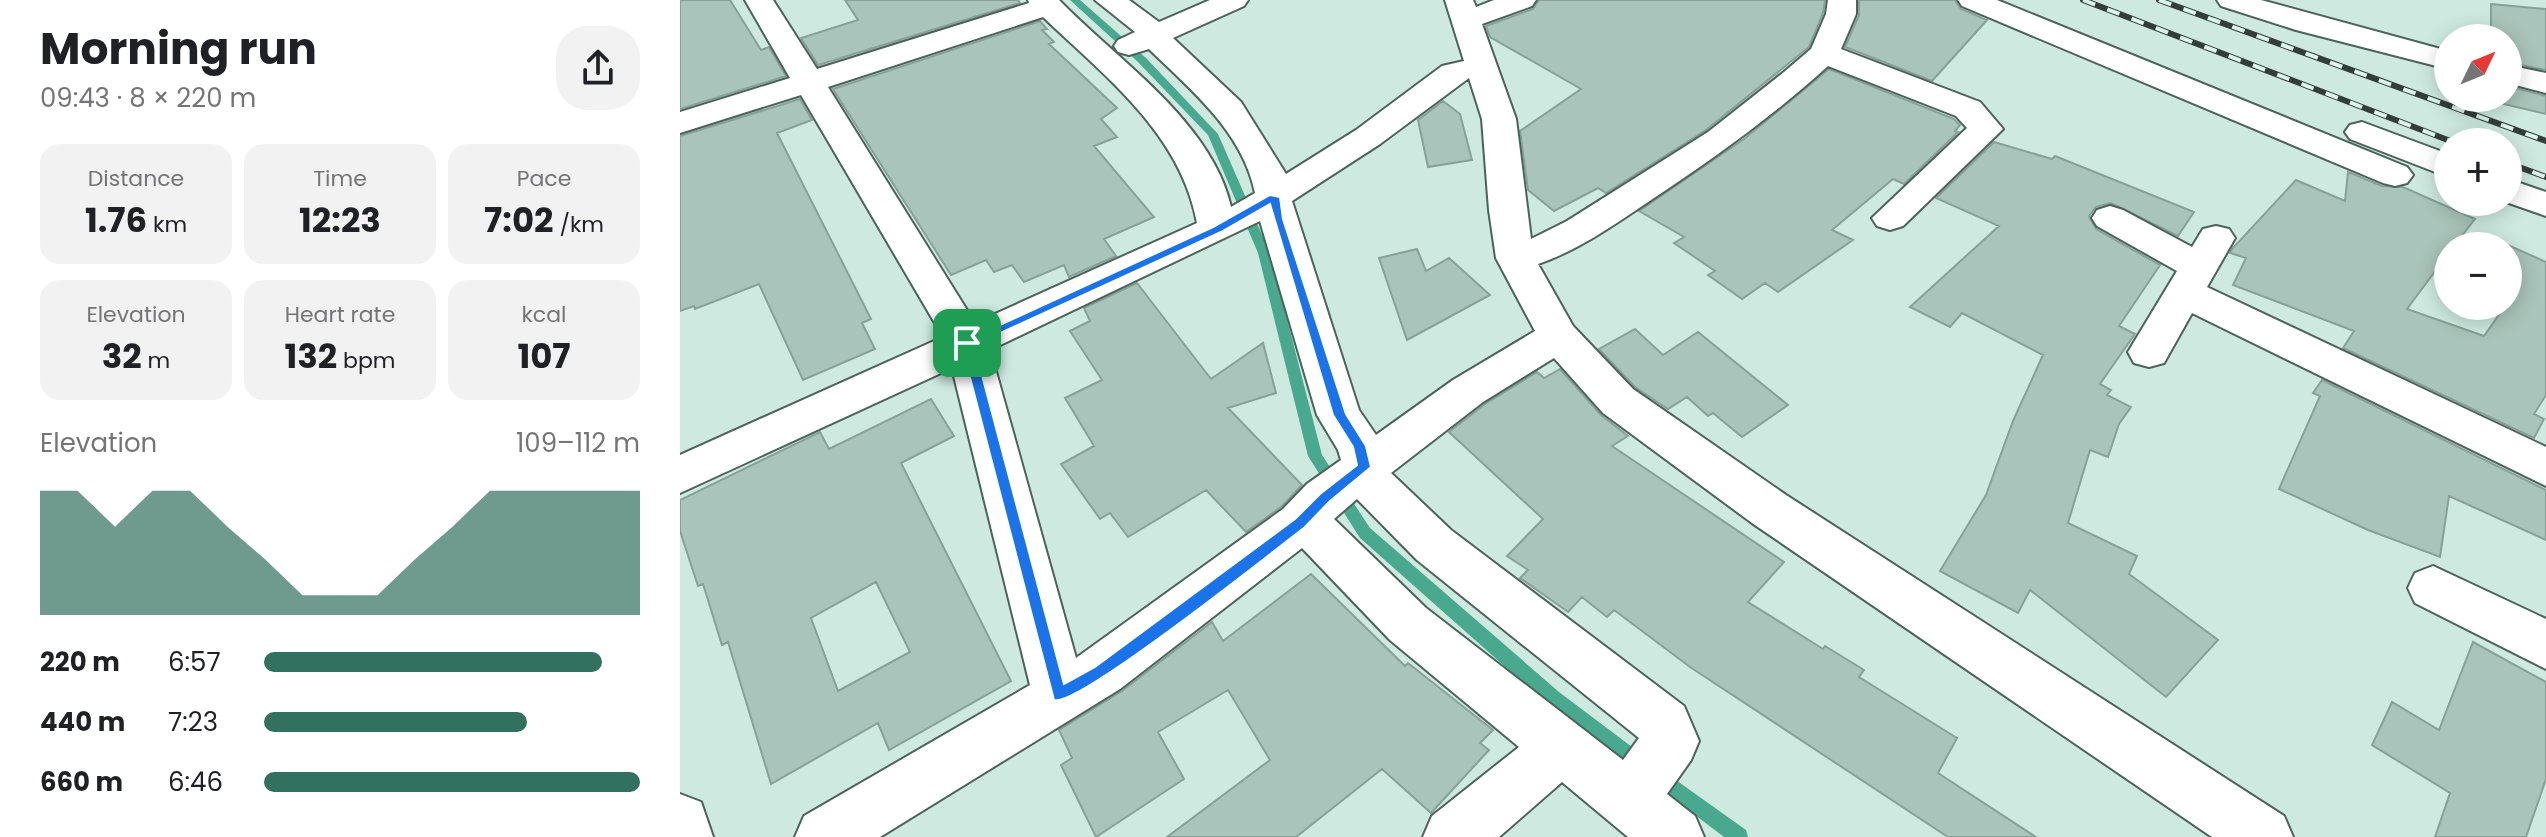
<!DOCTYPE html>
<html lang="en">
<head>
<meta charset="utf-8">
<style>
  body { margin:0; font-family:Poppins,sans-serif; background:#f2f2f2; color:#202124; height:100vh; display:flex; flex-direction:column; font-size:30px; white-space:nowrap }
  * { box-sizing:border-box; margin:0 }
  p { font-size:26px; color:#757577 }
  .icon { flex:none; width:44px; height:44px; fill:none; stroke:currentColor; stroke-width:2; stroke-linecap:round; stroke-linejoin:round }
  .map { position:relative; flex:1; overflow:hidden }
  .sheet { display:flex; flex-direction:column; background:#fff; width:680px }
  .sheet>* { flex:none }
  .needle { width:52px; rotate:47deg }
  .buttons { position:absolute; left:1754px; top:24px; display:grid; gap:16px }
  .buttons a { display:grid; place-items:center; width:88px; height:88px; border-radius:50%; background:#fff; box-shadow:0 4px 20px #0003; font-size:40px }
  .pin { position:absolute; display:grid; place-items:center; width:68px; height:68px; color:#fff; margin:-34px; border-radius:16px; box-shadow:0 4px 12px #0006 }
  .round { display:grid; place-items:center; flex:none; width:84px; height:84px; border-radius:32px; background:#f2f2f2 }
  .headline { display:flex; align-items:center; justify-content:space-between; height:136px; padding:0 40px }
  h1 { font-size:44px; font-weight:700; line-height:60px }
  .stats { display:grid; grid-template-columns:repeat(3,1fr); gap:12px; height:136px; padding:8px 40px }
  .stats div { display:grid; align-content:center; border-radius:20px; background:#f2f2f2; text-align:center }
  .stats b { font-size:34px; font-weight:700 }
  .stats small { font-size:22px; font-weight:400 }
  .stats p { font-size:22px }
  .chart { height:224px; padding:16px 40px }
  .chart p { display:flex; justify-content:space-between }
  .chart svg { width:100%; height:144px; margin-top:8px; fill:#32715f; opacity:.7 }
  ul { padding:0 40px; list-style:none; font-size:26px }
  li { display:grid; grid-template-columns:128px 96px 1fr; align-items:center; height:60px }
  li i { height:20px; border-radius:10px; background:#32715f }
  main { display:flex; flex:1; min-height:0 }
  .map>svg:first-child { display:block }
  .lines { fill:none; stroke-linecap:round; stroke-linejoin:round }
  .stream { fill:#48a98e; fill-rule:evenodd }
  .building { fill:#a9c4ba; stroke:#87a198; stroke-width:2; fill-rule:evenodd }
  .minor-casing { stroke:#4b635b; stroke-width:4 }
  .tertiary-casing { stroke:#4b635b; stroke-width:4 }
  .minor { fill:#fff; fill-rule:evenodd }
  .tertiary { fill:#fff; fill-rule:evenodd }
  .rail-casing { stroke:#333e3a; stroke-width:6 }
  .rail { stroke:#dbf7ed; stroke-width:4; stroke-dasharray:13; stroke-linecap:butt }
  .route { fill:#1a73e8; stroke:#fff; stroke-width:2; fill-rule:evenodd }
</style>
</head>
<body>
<main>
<section class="sheet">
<div class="headline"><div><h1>Morning run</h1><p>09:43 · 8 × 220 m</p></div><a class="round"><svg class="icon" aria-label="share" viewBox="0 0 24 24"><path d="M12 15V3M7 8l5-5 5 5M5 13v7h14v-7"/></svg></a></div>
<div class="stats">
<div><p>Distance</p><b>1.76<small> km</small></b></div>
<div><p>Time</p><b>12:23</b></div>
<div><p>Pace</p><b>7:02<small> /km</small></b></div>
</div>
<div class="stats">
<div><p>Elevation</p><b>32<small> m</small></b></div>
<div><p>Heart rate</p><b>132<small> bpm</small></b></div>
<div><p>kcal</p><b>107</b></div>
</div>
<div class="chart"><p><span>Elevation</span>109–112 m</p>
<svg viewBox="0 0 160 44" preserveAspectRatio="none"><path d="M0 44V6L10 6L20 17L30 6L40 6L50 17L60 27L70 38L80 38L90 38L100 27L110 17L120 6L130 6L140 6L150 6L160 6V44z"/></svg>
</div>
<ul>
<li><b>220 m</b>6:57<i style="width:90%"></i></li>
<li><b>440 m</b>7:23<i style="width:70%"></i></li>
<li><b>660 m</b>6:46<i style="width:100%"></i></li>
</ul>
</section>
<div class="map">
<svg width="1866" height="837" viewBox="0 0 1866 837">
  <rect width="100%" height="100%" fill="#ceeae0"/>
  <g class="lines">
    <!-- stream -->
    <path class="stream" d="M390,0h10l66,58 72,76 52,119 52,202 48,73 189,164 89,67 3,6 -3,6 -6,3 -6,-3 -89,-67 -187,-166 -52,-82 -50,-203 -50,-118 -70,-73z
      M979,768l87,62 2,7h-24l-71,-54 -3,-6 3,-6z"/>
  </g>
  <!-- building -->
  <path class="building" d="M0,0h50l31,50 8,-3 17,29 -106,33z
    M165,0h173l2,3 -202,62 -17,-27 57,-18z
    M859,0h286l-2,13 -14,34 -103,83 -100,63 -8,-5 -44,23 -26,-21 -8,-59 61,-42 -91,-52 -4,-11 47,-17z
    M1179,0h96l6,9 26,11 -55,61 -87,-34 14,-32z
    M1811,4l55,5v61l-38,-8v-24h-17z
    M360,21l7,8 -5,1 12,12 -5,2 68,64 -16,11 16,18 -23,9 60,71 -50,22 12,17 -47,21 -5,-12 -40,17 -12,-17 -18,7 -8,-12 -35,15 -118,-186z
    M1149,69l125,50 6,6 -5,6 3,1 -54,52 -11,-5 -61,51 21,10 -75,52 -13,-9 -23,16 -34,-24 7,-4 -41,-28 10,-6 -45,-26 105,-72z
    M1828,86l38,10v18l-55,-13v-3h17z
    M120,99l12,21 -35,13 94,186 -9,4 13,26 -72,31 -44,-96 -64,25 -1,-3 -14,5v-175z
    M763,101l17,13 12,46 -44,7 -10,-47z
    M1314,142l58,17 3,-3 139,56 -16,24 -67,-33 -15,4 -7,9 7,13 64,36 -41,61 16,8 -35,50 11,6 -4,5 24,12 -12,17 -11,33 -18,-7 -22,73 69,33 -8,18 89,66 -52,57 -136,-107 -12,23 -78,-42 46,-76 27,-74 30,-66 -81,-42 -12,14 -40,-20 89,-81 -63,-28z
    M1668,172l34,14 21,1 72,32 -21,27h-6v8l-41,55 77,27 21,-30h3v-61l38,17v133l-12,19 10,5 -10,19 -191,-90 11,-17 -121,-46 13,-27 -16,-5 2,-4 64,-69 49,21z
    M737,249l9,22 23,-13 41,37 -83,45 -28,-82z
    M457,283l74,96 52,-36 13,50 -48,15 74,77 -21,22 -35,25 -40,-42 -78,47 -18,-24 -10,6 -39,-55 33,-18 -29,-48 37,-18 -32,-49 20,-10 -6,-13z
    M955,329l28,26 35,-23 90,73 -46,32 -29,-24 -5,3 -21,-19 -19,12 -33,-22 -36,-38z
    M880,369l41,46 27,21 -16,10 172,116 -36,40 75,47 2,-3 39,24 -5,7 98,61 -19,35 98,64h-88l-258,-170 -76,-57 -7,7 -25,-20 -14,15 -48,-34 8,-8 -21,-14 36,-37 -94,-87 36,-28 52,-32 7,6z
    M1642,380l224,110v50l-97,-44 -9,61 -72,-27 -89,-41 41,-93 -7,-3z
    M251,399l23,37 -53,27 110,218 -122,69 -11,-27 -107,61 -43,-142 -6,3 -19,-61 -5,2 -18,-55v-31l140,-68 9,17zM196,582l34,70 -72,39 -27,-73z
    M631,574l94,92 3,-3 85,67 -13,13 9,7 -58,63 -49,-44 -86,68h-129l103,-77 -42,-70 -70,42 26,47 -88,58 -35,-72 11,-7 -13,-28 63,-39 90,-69 11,19z
    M1793,642l73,40v97l-20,58h-91l15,-44 -78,-48 20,-43 47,28z"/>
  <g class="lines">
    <defs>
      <path id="minor" d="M65,0h28l44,69 212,-66 -1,-3h31c57,59 153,122 172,207l24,-14c-12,-61 -64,-103 -106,-144l-20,6 -11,-3 -4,-6 4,-6 17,-8 -40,-32h34l30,22 51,-22h38l-4,6 -71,32 68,64 45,72 70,-44 86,-64 22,-5 -19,-61h28l3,7 18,-7h42l-4,6 -50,18 34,95 15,120 36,-18 141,-89 76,-60 27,-23 15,-35 2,-14h28v14l-15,35 139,53 23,27 -100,97 -13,4 -13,-4 -5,-8 95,-90 -11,-12 -128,-50c-55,50 -115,93 -177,134 -37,25 -72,50 -113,64l35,62 60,63 153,106 498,321 9,21h-81l-460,-314 -149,-110 -49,-55 -71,44 -92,71 60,57 233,176 15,35 -8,19 -24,34 28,22 9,21h-76l-66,-55 -63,55h-76l9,-21 87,-69 -129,-107 -88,-92 -182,141 -240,148h-85l9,-21 226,-131 -78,-317 -272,125v-38l263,-118 -142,-242 -121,38v-21l110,-34zM363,17c63,60 138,117 154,206l-222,100 -147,-236zM789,78l13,41 7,91 7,48 39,73 -82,49 -77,55 -17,-25 -67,-209 88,-57zM580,221l57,194 21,35 3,10 -34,24 -24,25 -207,149 -86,-308zM677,499l60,61 222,178 -16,22 -197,-152 -92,-89z
        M1278,0h39l410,167 6,8 -6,8 -12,3 -12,-3 -421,-177z
        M1682,122l86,32v23l-98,-38 -5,-7 5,-7z
        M1828,179l38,13v24l-40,-14h2z
        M1430,206l13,4 69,37 11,-18 13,-3 13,3 6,9 -28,49 339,160v39l-354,-173 -28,50 -15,4 -15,-4 -6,-11 49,-81 -80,-45 -5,-8 5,-8z
        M1753,566l113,53v50l-131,-66 -7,-15 7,-15z
        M0,794l21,8 12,35h-33z"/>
      <path id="tertiary" d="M1537,0h44l187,51v18l-152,-39 -75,-24z
        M1828,65l38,8v20l-38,-10z"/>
    </defs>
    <!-- minor casing -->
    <use href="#minor" class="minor-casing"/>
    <!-- tertiary casing -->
    <use href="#tertiary" class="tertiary-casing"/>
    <!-- minor -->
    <use href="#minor" class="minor"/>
    <!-- tertiary -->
    <use href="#tertiary" class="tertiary"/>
    <defs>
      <path id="rail" d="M1403,0l370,142
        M1479,0l387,141
        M1828,163l38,14"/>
    </defs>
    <!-- rail casing -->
    <use href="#rail" class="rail-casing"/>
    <!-- rail -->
    <use href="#rail" class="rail"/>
  </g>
  <!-- route -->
  <path class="route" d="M590,195l10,2 3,22 63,195 20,32 5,21 -42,35 -24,25c-31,24 -228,181 -251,173l-93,-357 252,-116zM590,204l63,211 20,32 4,18 -37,29 -25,25 -200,148 -31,17 -90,-339 247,-113z"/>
</svg>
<div class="buttons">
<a><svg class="needle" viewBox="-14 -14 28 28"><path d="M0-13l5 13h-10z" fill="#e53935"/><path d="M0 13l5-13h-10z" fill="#757577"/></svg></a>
<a>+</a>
<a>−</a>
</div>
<div class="pin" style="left:287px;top:343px;background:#1e9e55"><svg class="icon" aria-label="arrive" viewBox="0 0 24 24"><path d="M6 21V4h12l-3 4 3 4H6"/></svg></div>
</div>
</main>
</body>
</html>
